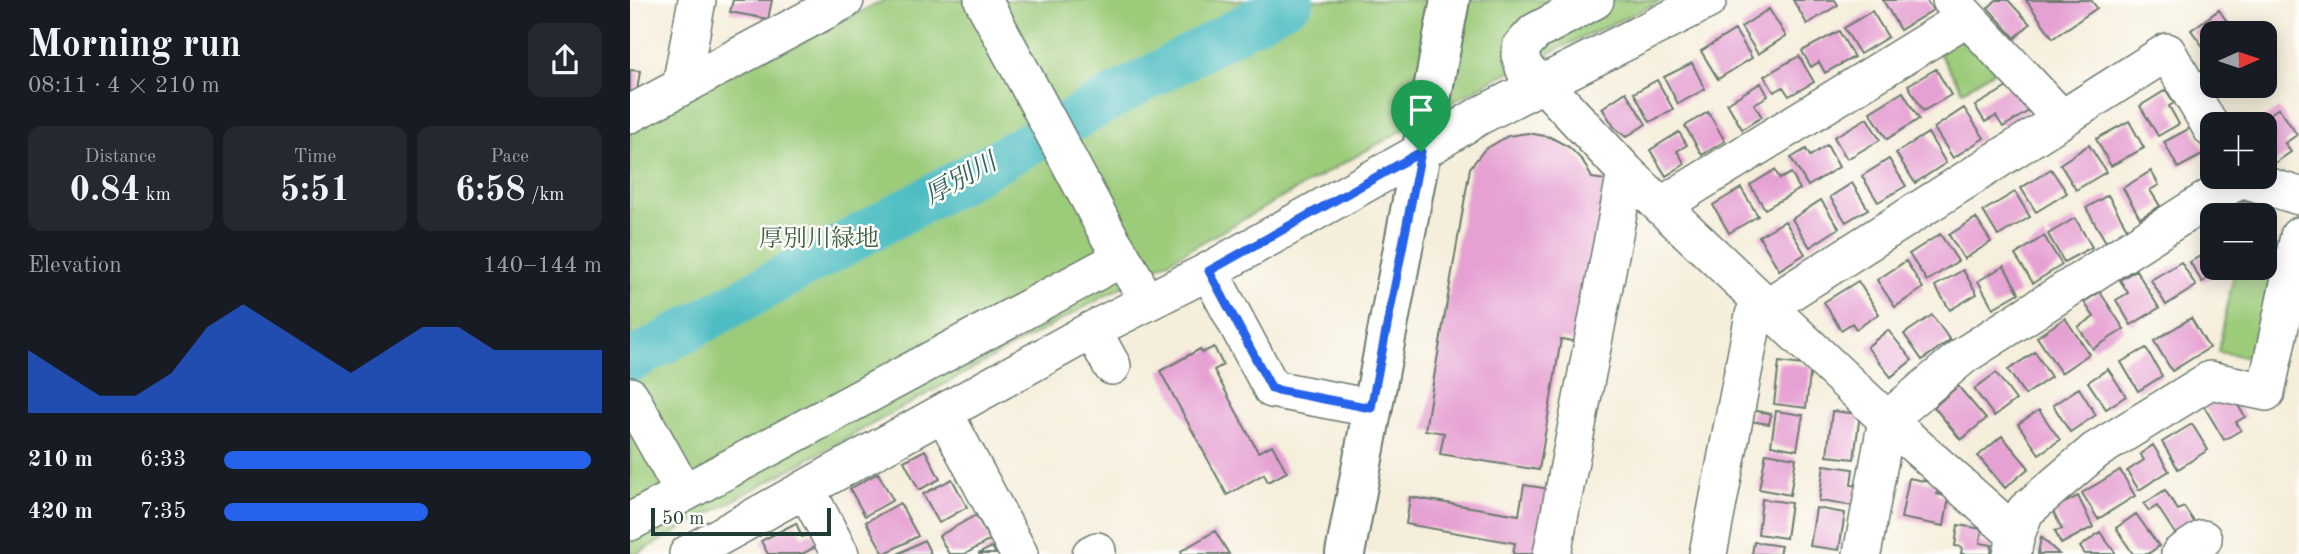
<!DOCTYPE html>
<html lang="en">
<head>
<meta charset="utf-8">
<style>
  body { margin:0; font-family:"Old Standard TT","Noto Serif JP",serif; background:#242831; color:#f1f3f6; height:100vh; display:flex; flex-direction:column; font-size:26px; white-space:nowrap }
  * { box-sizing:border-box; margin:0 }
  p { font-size:23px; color:#9ea1a6 }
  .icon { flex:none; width:38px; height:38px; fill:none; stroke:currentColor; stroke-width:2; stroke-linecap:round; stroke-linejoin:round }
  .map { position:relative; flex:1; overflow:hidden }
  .details { display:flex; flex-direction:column; background:#171b24; width:630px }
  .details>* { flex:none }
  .needle { width:46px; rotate:87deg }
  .fabs { position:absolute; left:1570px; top:21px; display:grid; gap:14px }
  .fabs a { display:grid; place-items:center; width:77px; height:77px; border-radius:14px; background:#171b24; box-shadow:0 4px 18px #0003; font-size:35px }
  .scale { position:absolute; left:21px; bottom:18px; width:180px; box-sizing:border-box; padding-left:7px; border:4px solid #1f3d34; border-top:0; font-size:19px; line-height:24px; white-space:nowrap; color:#1f3d34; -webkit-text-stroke:5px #fdfcf7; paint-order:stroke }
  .pin { position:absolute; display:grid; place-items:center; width:60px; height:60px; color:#fff; margin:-72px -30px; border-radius:50% 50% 50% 0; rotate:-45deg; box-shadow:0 0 7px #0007 }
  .pin .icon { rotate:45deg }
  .round { display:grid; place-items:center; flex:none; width:74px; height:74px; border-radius:14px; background:#242831 }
  .overview { display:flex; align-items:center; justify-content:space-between; height:119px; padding:0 28px }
  h1 { font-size:38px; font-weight:800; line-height:52px }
  .metrics { display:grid; grid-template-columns:repeat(3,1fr); gap:10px; height:119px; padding:7px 28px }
  .metrics div { display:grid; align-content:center; border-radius:14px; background:#242831; text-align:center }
  .metrics b { font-size:35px; font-weight:800 }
  .metrics small { font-size:19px; font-weight:400 }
  .metrics p { font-size:19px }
  .chart { height:196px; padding:14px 28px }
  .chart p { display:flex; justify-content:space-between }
  .chart svg { width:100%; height:126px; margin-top:7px; fill:#2563eb; opacity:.7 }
  ul { padding:0 28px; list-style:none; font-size:23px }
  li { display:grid; grid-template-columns:112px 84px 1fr; align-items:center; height:52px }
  li i { height:18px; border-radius:9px; background:#2563eb }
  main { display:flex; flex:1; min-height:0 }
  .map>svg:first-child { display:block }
  .green { fill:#9ccb7a; stroke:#5e8457; stroke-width:2 }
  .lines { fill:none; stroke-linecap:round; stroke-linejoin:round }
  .river { stroke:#4ebdc3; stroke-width:44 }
  .building { fill:#e6a1d3 }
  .minor-casing { stroke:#6a7b6e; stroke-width:40 }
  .major-casing { stroke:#6a7b6e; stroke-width:42 }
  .minor { stroke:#fff; stroke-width:37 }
  .major { stroke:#fff; stroke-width:38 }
  .route-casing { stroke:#fff; stroke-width:14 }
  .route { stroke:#2563eb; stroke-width:9 }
  .labels { text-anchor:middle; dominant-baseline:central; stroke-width:5; stroke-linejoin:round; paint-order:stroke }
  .park-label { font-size:24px; fill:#3e6046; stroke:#fdfcf7 }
  .water-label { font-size:26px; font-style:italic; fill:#2d635f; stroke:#fdfcf7 }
</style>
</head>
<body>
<main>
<section class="details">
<div class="overview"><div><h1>Morning run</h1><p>08:11 · 4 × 210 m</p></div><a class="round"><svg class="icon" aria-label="share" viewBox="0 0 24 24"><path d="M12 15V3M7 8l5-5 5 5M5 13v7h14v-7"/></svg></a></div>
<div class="metrics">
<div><p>Distance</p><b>0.84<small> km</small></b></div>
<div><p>Time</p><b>5:51</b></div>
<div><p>Pace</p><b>6:58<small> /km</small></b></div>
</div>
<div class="chart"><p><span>Elevation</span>140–144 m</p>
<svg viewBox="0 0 160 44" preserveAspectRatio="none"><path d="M0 44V22L10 30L20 38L30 38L40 30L50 14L60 6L70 14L80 22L90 30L100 22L110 14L120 14L130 22L140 22L150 22L160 22V44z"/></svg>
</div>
<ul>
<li><b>210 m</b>6:33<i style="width:97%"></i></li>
<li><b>420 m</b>7:35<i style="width:54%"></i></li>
</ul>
</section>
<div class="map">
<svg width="1669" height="554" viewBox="0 0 1669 554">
  <rect width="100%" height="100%" fill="#fdfcf7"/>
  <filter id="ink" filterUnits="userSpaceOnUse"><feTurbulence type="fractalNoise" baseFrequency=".0143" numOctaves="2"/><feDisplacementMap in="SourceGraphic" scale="14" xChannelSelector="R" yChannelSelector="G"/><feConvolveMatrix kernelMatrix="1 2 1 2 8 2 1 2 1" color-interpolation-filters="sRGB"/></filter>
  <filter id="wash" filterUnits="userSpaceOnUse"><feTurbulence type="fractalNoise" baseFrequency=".00686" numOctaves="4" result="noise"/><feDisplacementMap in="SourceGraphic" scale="28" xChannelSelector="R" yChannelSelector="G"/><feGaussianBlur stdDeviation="1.57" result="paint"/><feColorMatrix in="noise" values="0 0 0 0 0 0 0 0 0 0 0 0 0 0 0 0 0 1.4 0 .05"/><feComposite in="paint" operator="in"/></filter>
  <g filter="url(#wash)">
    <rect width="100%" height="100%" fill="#f5eedb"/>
    <!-- green -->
    <path class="green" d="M255,0h778l-167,78 -322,180 -538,296h-6v-431z
      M1331,30l42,35 -40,26 -28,-44z
      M1605,268l37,2 -18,88 -36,-6z"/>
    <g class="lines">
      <!-- river -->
      <path class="river" d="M0,361l662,-361"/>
    </g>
    <g id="blocks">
      <!-- building -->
      <path class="building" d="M103,0h39l-4,19 -38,-7z
        M1163,0h42l3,5 -31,19z
        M1253,0h43l7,10 -33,20z
        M1366,0h12l22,24 -15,14 -27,-30z
        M1396,0h65l6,8 -44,30z
        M1139,9l17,27 -28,18 -17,-27z
        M1589,10l16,23h-23l-2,23 -19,-26z
        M1242,11l16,26 -28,17 -16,-26z
        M1105,30l17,28 -34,21 -17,-28z
        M1209,31l15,26 -29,16 -6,-11 -8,5 -9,-16z
        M1169,56l15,26 -25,14 -6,-9 -9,5 -10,-16z
        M1062,63l13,26 -27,15 -14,-27z
        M1306,69l15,26 -28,16 -15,-26z
        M0,70l10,1 -3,20 -7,3z
        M1027,80l16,29 -23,13 -16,-29z
        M1131,83l7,13 -14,8 8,13 -20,12 -15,-26z
        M1379,86l8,12 9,-5 9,14 -32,20 -7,-11 -11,6 -10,-16z
        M1536,90l8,13 -5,3 10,18 -21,12 -18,-30z
        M996,92l20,32 -20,13 -11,-9 -13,-20z
        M1273,92l16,27 -32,20 -17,-27z
        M1334,108l20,30 -31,20 -19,-30z
        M1649,108l18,27 -12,8 6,9 -19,13 -8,-11v-30h-9z
        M1078,112l17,29 -23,14 -17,-29z
        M1237,118l13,22 -33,19 -13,-22z
        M1499,121l15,27 -33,18 -15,-27z
        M1562,127l14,26 -28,15 -14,-26z
        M1049,132l8,13 -10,6 8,13 -19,12 -16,-26z
        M898,133l22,4 19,10 14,14 9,17 14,2 -28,162 -17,-3 -22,131 -99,-16 4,-21 -19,-3 45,-262 14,-18 24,-14z
        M1298,133l18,30 -31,20 -19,-30z
        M1197,145l12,22 -31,19 -17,-28 15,-9 4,7z
        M1459,145l17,27 -30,18 -16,-26z
        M1259,159l17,27 -28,16 -16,-26z
        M1421,169l16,24 -31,19 -15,-24z
        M1145,170l5,9 11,-6 9,16 -35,20 -15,-24z
        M1521,171l8,14 -9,5 10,16 -20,12 -17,-30z
        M1222,183l16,26 -22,13 -16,-25z
        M1111,188l17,28 -29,17 -16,-28z
        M1385,192l15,25 -32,19 -15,-25z
        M1478,195l20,35 -22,12 -20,-34z
        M1191,200l18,28 -29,19 -18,-28z
        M1612,201l29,5 -5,32 -2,-23h-24z
        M1346,218l15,24 -27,17 -15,-24z
        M1445,218l17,29 -28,15 -16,-28z
        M1155,221l20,33 -26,16 -20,-34z
        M1310,234l18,27 -31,20 -18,-27z
        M1414,236l18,29 -29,18 -18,-28z
        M1582,249v19h14l-24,14 -12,-20z
        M1276,261l17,27 -28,19 -18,-27z
        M1551,262l15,24 -30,19 -15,-25z
        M1374,266l15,27 -26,15 -15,-27z
        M1333,270l14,24 -27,16 -15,-24z
        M1506,270l23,38 -28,17 -15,-25 12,-7 -8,-13z
        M1228,281l21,33 -23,15 -4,-6 -11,7 -17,-28z
        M1470,292l24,37 -31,20 -15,-22 16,-10 -10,-15z
        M1302,315l18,25 -28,20 -18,-26z
        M1435,318l24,36 -28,19 -24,-36z
        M1561,318l18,30 -37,23 -18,-30z
        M1258,330l24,30 -21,17 -24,-30z
        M584,347l9,18 -9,5 44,82 14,-7 15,27 -19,10 -4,-8 -37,21 -67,-124 40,-22 2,4z
        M1516,348l16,28 -24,15 -17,-29z
        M1405,352l16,25 -26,18 -17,-25z
        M1149,362l32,4 -5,42 -32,-4z
        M1478,369l18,27 -20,13 -18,-27z
        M1366,373l20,27 -22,16 -20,-27z
        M1328,386l28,33 -25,21 -27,-33z
        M1449,388l17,27 -26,17 -17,-27z
        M1588,393l13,1 14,23 -9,5 5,8 -17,10 -22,-37z
        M1122,410l19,4 -2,10 -19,-3z
        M1409,410l21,30 -21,14 -21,-30z
        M1146,411l27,4 -6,35 -26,-5z
        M1202,411l28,3 -6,45 -27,-3z
        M1562,424l16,26 -30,19 -16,-27z
        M1372,436l27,32 -24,20 -27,-32z
        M1523,445l16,26 -30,19 -12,-19 17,-11 -4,-6z
        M295,450l15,29 -21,11 -15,-29z
        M1136,453l30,5 -6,37 -31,-6z
        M1194,465l29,4 -2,16 6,1 -2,20 -36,-5z
        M1490,470l15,26 -37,23 -16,-26z
        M248,473l15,27 -28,16 -15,-27z
        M1279,478l30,6 -2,10 12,3 -5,29 -43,-8z
        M322,479l15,28 -28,16 -16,-29z
        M894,485l26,4 -10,65h-27l2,-11 -109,-19 4,-27 109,18z
        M1535,490l13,20 6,-3 11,16 -19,12 -19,-29 -8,5 -5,-7z
        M1448,496l15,31 -32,17 -6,-13 7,-2 -10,-20z
        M1132,499l29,4 -5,35 -28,-4z
        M270,503l18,33 -34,18 -18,-32z
        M1186,508l29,5 -6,37 -29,-4z
        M1506,514l23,32 -11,8h-15l-17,-26z
        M346,515l14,25 -25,14h-16l-10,-18z
        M166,523l6,14 10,-5 7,13 -17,9h-34l-7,-13z
        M1328,525l24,4 -2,14 12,2 -1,9h-30l1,-7 -7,-1z
        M585,531l14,23h-47l-1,-3z
        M1470,532l16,22h-31l-5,-7z
        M1411,537l18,17h-21z
        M294,540l7,14h-33z
        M1124,542l27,4 -2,8h-27z
        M362,547l4,7h-18z"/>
    </g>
  </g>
  <g filter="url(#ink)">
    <use href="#blocks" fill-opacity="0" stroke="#6a7b6e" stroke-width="2"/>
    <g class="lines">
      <defs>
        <path id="minor" d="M353,0l126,236 26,43
          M965,0l-60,32 -14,15 -1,8 5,15 18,13 83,89 35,34 226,214 129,115
          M1321,0l111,119
          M51,86l16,-86
          M0,114l215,-114
          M1611,178l58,18
          M1031,206l306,-189
          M579,271l63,118 99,19
          M462,330l20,36
          M0,396l54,97
          M314,413l75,141
          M176,489l34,65
          M0,522l492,-264
          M58,554l404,-224 117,-59 212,-119 58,-36 229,-116
          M461,554l6,-3
          M922,554l74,-382
          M1078,554l46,-239 413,-263 45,77
          M1232,554l25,-134 76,-64 278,-178 -1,-1
          M1382,554l4,-19 9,-24 70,-60 115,-71 56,12 33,-156
          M1550,554l23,-15"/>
        <path id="major" d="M715,554l105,-554"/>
      </defs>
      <!-- minor casing -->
      <use href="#minor" class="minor-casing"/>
      <!-- major casing -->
      <use href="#major" class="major-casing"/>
      <!-- minor -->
      <use href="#minor" class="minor"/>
      <!-- major -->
      <use href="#major" class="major"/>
    </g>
  </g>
  <g class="lines" filter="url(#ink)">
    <defs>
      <path id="route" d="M791,152l-50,256 -99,-19 -63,-118z"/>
    </defs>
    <!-- route casing -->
    <use href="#route" class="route-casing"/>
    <!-- route -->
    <use href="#route" class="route"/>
  </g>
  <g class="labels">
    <!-- park labels -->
    <g class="park-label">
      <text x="189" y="240">厚別川緑地</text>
    </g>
    <!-- water labels -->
    <g class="water-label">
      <text transform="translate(331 180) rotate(-29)">厚別川</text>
    </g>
  </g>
</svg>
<div class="fabs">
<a><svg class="needle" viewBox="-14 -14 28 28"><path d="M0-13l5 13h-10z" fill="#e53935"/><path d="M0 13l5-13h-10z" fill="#9ea1a6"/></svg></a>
<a>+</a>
<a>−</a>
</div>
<div class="scale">50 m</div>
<div class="pin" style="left:791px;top:152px;background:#1e9e55"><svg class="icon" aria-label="arrive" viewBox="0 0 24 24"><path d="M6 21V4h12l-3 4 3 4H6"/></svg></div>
</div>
</main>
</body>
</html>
